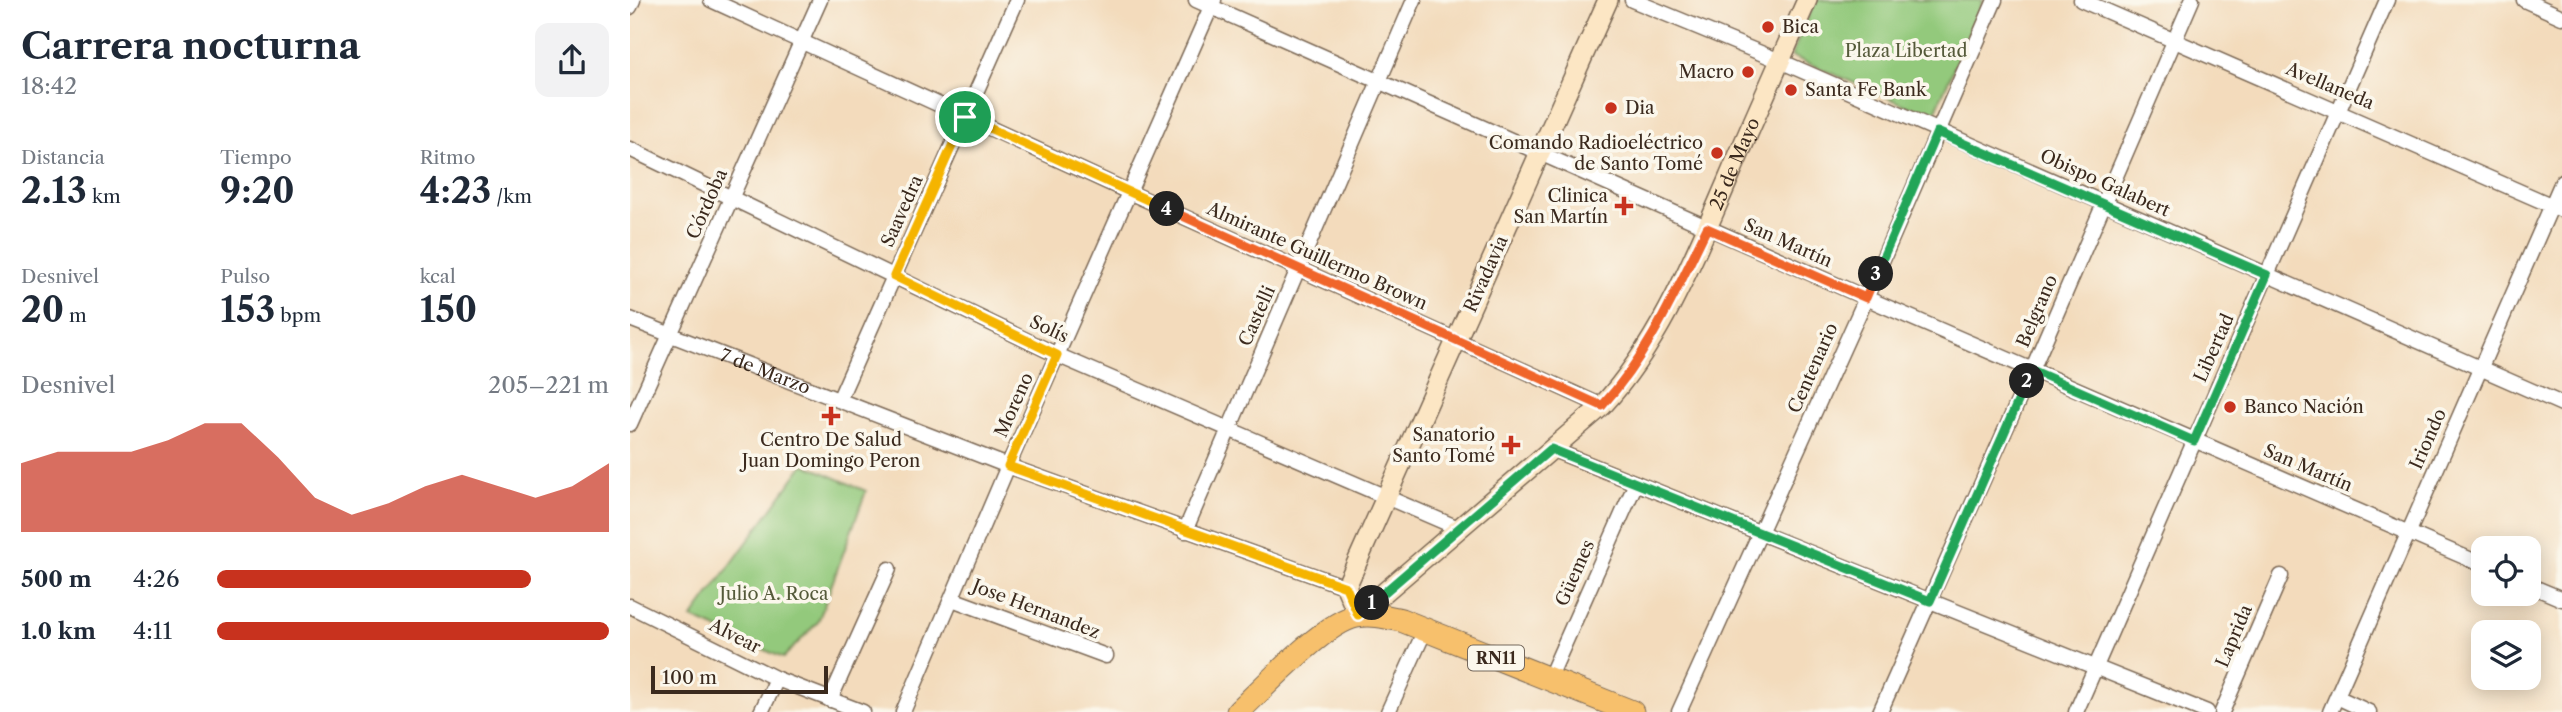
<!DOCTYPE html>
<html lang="es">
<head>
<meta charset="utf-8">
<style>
  body { margin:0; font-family:"Libre Caslon Text",serif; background:#f2f2f3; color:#1f2937; height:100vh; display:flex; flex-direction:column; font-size:26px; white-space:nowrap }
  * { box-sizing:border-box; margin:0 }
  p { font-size:23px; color:#747a83 }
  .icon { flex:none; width:38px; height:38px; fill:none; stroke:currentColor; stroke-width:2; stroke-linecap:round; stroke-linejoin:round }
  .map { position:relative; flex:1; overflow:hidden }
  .details { display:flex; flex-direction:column; background:#fff; width:630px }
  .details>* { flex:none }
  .buttons { position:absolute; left:1841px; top:536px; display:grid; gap:14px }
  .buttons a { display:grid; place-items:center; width:70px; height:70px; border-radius:14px; background:#fff; box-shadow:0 4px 18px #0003; font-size:35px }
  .scale { position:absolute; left:21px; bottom:18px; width:177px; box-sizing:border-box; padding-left:7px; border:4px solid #3b2a1e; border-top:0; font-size:19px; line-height:24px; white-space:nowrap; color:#3b2a1e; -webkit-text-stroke:5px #fbf7ec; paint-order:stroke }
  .pin { position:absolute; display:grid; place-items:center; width:60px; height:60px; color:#fff; margin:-30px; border:4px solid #fff; border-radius:50%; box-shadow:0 2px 7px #0007 }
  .km { position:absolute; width:35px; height:35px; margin:-18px; border-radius:50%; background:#222; color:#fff; font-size:19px; line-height:35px; text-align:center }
  .round { display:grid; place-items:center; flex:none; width:74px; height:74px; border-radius:14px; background:#f2f2f3 }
  .headline { display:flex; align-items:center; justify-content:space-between; height:119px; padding:0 21px }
  h1 { font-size:38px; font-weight:800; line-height:52px }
  .metrics { display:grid; grid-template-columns:repeat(3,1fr); gap:10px; height:119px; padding:7px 21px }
  .metrics div { display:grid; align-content:center }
  .metrics b { font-size:35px; font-weight:800 }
  .metrics small { font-size:19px; font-weight:400 }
  .metrics p { font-size:19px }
  .chart { height:196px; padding:14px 21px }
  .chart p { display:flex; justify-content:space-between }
  .chart svg { width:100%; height:126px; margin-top:7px; fill:#c8321e; opacity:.7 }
  ul { padding:0 21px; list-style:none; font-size:23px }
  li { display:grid; grid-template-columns:112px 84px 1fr; align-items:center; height:52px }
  li i { height:18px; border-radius:9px; background:#c8321e }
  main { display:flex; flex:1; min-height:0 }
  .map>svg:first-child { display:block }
  .green { fill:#93c97b; stroke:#677a4c; stroke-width:2 }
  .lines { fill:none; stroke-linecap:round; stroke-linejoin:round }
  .street-casing { stroke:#7b6855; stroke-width:17 }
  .secondary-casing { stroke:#7b6855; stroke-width:22 }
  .primary-casing { stroke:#7b6855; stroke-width:25 }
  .street { stroke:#fff; stroke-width:14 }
  .secondary { stroke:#fce6c4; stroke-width:19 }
  .primary { stroke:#f7c06c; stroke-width:23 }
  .split-1-casing { stroke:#fff; stroke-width:14 }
  .split-2-casing { stroke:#fff; stroke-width:14 }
  .split-3-casing { stroke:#fff; stroke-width:14 }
  .split-4-casing { stroke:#fff; stroke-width:14 }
  .split-5-casing { stroke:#fff; stroke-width:14 }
  .split-1 { stroke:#f5b400; stroke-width:9 }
  .split-2 { stroke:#22a559; stroke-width:9 }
  .split-3 { stroke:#22a559; stroke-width:9 }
  .split-4 { stroke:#f0652b; stroke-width:9 }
  .split-5 { stroke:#f5b400; stroke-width:9 }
  .poi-dot { fill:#c8321e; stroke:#fbf7ec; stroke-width:2.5 }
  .labels { text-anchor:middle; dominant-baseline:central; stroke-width:7; stroke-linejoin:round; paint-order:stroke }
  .shield { fill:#fbf7ec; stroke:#75685c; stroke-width:2 }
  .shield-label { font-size:16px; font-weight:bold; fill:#3b2a1e }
  .poi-label { font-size:18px; fill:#3b2a1e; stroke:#fbf7ec; text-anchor:start }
  .park-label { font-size:18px; fill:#555a3a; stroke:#fbf7ec }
  .street-label { font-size:18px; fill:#3b2a1e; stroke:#fbf7ec }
</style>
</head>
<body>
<main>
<section class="details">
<div class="headline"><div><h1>Carrera nocturna</h1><p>18:42</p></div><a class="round"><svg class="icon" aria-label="share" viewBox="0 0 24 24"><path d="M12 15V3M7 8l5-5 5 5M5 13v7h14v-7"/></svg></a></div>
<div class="metrics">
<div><p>Distancia</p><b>2.13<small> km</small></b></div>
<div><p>Tiempo</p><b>9:20</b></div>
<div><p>Ritmo</p><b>4:23<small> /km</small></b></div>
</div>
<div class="metrics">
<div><p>Desnivel</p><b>20<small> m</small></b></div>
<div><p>Pulso</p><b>153<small> bpm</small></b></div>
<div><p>kcal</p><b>150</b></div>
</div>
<div class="chart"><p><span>Desnivel</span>205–221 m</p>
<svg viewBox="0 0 160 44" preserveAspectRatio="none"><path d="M0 44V20L10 16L20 16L30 16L40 12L50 6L60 6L70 18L80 32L90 38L100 34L110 28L120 24L130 28L140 32L150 28L160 20V44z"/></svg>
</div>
<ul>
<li><b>500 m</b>4:26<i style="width:80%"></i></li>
<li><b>1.0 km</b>4:11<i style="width:100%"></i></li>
</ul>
</section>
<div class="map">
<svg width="1932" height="712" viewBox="0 0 1932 712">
  <rect width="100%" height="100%" fill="#fbf7ec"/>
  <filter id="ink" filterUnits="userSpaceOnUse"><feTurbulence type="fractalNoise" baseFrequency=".0143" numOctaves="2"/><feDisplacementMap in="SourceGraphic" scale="14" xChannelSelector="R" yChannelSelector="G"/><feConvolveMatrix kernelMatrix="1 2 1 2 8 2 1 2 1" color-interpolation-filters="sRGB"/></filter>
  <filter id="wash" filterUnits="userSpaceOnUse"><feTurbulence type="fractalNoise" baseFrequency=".00686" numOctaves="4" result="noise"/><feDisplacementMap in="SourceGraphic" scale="28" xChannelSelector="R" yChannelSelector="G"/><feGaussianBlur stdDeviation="1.57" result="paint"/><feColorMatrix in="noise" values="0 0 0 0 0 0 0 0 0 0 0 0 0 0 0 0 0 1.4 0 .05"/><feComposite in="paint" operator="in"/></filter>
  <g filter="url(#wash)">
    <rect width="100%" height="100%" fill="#f3dbbc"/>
    <!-- green -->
    <path class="green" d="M1185,0h168l-50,117 -142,-61z
      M174,464l62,27 -48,131 -35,36 -91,-40z"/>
  </g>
  <g filter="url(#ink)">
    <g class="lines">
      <defs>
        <g id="street">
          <path d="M81,0l418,192 473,214"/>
          <path d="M566,0l670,298 617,267"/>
          <path d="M1002,0l148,61 782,343"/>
          <path d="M1451,0l481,210"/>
          <path d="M1894,0l38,17"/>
          <path d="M0,7l3,-7"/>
          <path d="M0,149l427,206 401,173"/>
          <path id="s1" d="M0,319l378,147 338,121"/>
          <path d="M209,400l178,-400"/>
          <path d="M0,424l190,-424"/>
          <path d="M921,449l656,263"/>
          <path d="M555,531l229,-531"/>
          <path d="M1899,585l33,14"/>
          <path d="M322,599l154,57"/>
          <path d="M0,606l147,73 86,33"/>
          <path d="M919,679l87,-196"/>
          <path d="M1707,697l32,15"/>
          <path d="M200,700l59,-131"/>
          <path d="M131,712l16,-33"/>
          <path d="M273,712l105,-246 206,-466"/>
          <path d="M758,712l37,-82"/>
          <path d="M1049,712l187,-414 129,-298"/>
          <path d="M1250,712l152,-342 160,-370"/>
          <path d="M1446,712l311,-712"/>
          <path d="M1592,712l59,-136"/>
          <path d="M1700,712l232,-530"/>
        </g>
        <g id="secondary">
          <path id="s2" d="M978,0l-262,587 12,28 244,-209c58,-63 91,-146 125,-224 26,-61 53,-121 80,-182"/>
        </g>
        <path id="primary" d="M608,712c25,-24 88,-91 119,-96 15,-3 30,1 44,4l231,92"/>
      </defs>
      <!-- street casing -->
      <use href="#street" class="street-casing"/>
      <!-- secondary casing -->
      <use href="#secondary" class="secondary-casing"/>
      <!-- primary casing -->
      <use href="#primary" class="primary-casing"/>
      <!-- street -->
      <use href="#street" class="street"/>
      <!-- secondary -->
      <use href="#secondary" class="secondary"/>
      <!-- primary -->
      <use href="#primary" class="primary"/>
    </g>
  </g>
  <g class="lines" filter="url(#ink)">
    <defs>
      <path id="split-1" d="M335,117l-71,159 163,79 -49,111 338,121 12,28 14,-12"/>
      <path id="split-2" d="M742,603l179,-154 379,152 97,-220"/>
      <path id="split-3" d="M1246,274l61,-142 330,143 -73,166 -162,-71 -5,11"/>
      <path id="split-4" d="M537,209l435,197c47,-52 74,-115 105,-178l159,70 10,-24"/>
      <path id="split-5" d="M335,117l202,92"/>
    </defs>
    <!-- split-1 casing -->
    <use href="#split-1" class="split-1-casing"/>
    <!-- split-2 casing -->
    <use href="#split-2" class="split-2-casing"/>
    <!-- split-3 casing -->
    <use href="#split-3" class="split-3-casing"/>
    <!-- split-4 casing -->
    <use href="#split-4" class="split-4-casing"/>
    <!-- split-5 casing -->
    <use href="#split-5" class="split-5-casing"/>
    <!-- split-1 -->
    <use href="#split-1" class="split-1"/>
    <!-- split-2 -->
    <use href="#split-2" class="split-2"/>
    <!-- split-3 -->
    <use href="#split-3" class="split-3"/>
    <!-- split-4 -->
    <use href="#split-4" class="split-4"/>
    <!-- split-5 -->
    <use href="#split-5" class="split-5"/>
  </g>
  <!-- markers -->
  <g class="poi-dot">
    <circle cx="1138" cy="27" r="7"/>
    <circle cx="1118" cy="72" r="7"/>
    <circle cx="1161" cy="90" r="7"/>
    <circle cx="981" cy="108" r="7"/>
    <circle cx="1087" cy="153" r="7"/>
    <path d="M990.5 195.5h7v7h7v7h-7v7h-7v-7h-7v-7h7z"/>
    <circle cx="1600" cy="407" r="7"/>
    <path d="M197.5 405.5h7v7h7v7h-7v7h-7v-7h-7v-7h7z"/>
    <path d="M877.5 434.5h7v7h7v7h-7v7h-7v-7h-7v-7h7z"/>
  </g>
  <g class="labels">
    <!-- shield labels -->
    <rect class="shield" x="838" y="645.5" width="56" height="25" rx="5"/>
    <g class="shield-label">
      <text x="866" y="658">RN11</text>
    </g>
    <!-- poi labels -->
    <g class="poi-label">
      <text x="1152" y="27">Bica</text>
      <text x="1104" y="72" text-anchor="end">Macro</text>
      <text x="1175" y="90">Santa Fe Bank</text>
      <text x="995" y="108">Dia</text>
      <text x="1073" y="143" text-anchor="end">Comando Radioeléctrico<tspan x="1073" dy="21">de Santo Tomé</tspan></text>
      <text x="978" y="196" text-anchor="end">Clinica<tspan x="978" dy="21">San Martín</tspan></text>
      <text x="1614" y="407">Banco Nación</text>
      <text x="865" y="435" text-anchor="end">Sanatorio<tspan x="865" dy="21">Santo Tomé</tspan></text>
      <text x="201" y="440" text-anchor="middle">Centro De Salud<tspan x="201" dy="21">Juan Domingo Peron</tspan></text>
    </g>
    <!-- park labels -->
    <g class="park-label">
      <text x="1276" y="51">Plaza Libertad</text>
      <text x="144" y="594">Julio A. Roca</text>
    </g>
    <!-- street labels -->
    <g class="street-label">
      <text transform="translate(1700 86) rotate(23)">Avellaneda</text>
      <text stroke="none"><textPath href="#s2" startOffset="1272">25 de Mayo</textPath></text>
      <text transform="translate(1475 183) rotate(24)">Obispo Galabert</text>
      <text transform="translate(77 204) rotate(-66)">Córdoba</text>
      <text transform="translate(272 211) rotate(-66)">Saavedra</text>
      <text transform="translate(1158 243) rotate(24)">San Martín</text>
      <text transform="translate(687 256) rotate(24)">Almirante Guillermo Brown</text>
      <text transform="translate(856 274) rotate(-66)">Rivadavia</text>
      <text transform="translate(1407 311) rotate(-67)">Belgrano</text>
      <text transform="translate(627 316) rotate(-66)">Castelli</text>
      <text transform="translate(419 329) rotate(25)">Solís</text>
      <text transform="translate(1584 348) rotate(-66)">Libertad</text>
      <text transform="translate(1183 368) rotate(-66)">Centenario</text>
      <text stroke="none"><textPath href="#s1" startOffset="145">7 de Marzo</textPath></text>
      <text transform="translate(384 405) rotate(-66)">Moreno</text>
      <text transform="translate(1798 439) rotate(-66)">Iriondo</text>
      <text transform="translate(1678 468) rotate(23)">San Martín</text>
      <text transform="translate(945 573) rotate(-66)">Güemes</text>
      <text transform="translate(406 609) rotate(21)">Jose Hernandez</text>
      <text transform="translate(105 636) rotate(27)">Alvear</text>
      <text transform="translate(1604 636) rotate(-67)">Laprida</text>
    </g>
  </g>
</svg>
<div class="buttons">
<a><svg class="icon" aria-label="locate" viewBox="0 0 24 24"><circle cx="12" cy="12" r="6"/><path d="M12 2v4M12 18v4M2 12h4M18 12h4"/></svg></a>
<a><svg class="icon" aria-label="layers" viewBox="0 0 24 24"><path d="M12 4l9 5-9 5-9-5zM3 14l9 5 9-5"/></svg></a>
</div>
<div class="scale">100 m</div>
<div class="pin" style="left:335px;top:117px;background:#1e9e55"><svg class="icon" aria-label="arrive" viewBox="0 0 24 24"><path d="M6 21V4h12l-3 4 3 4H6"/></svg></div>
<b class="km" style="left:742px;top:603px">1</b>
<b class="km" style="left:1397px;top:381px">2</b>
<b class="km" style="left:1246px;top:274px">3</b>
<b class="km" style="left:537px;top:209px">4</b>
</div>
</main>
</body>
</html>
